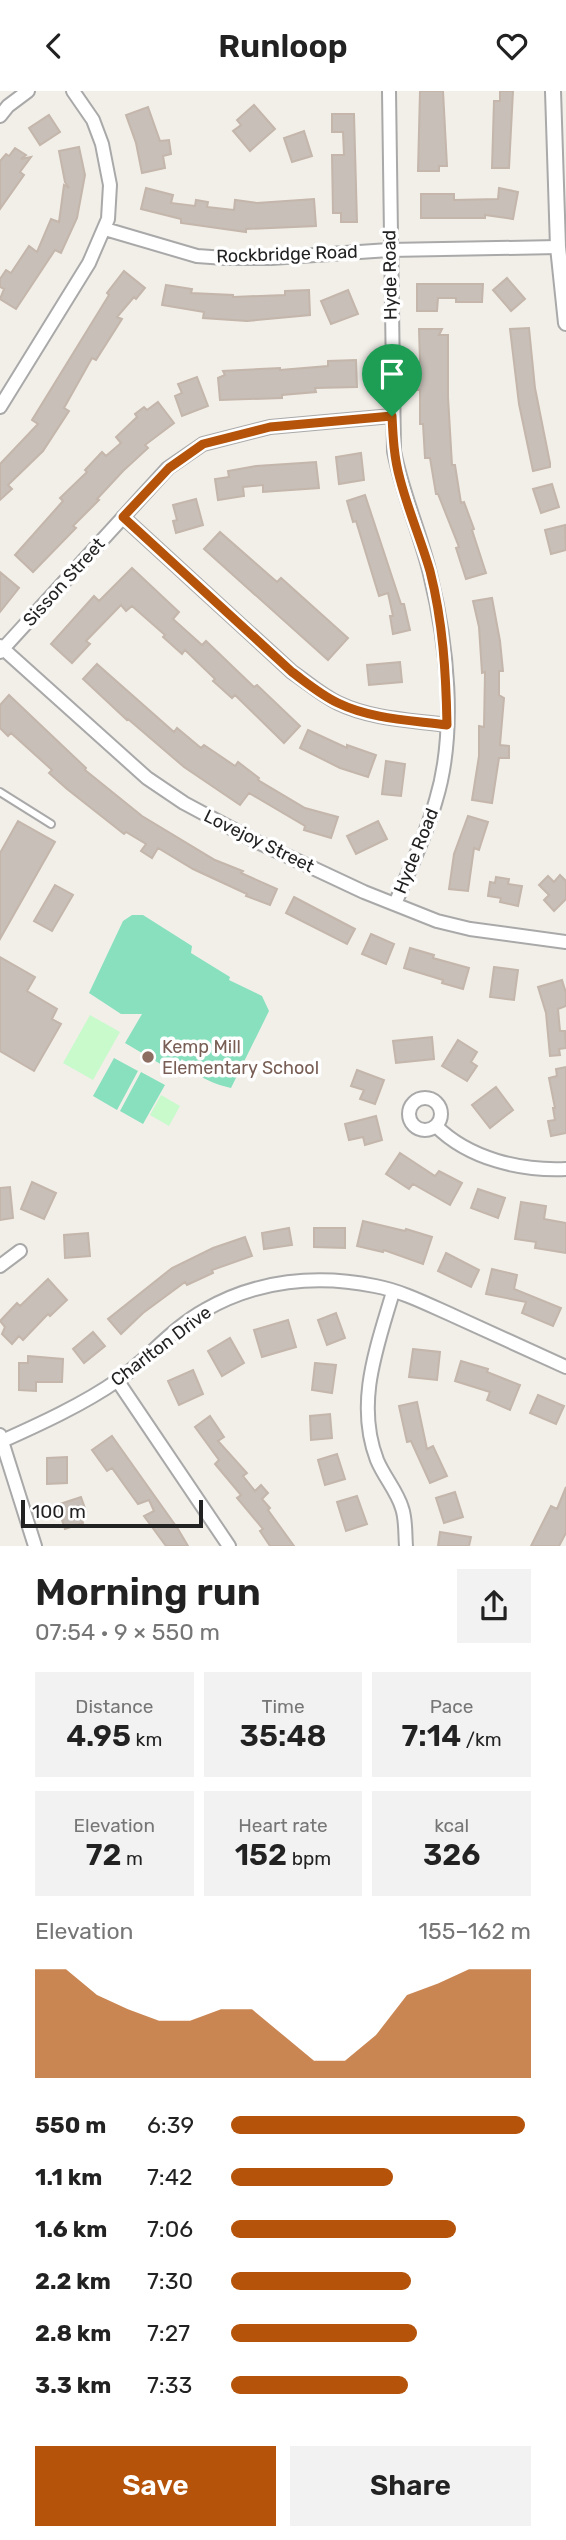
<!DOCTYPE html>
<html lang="en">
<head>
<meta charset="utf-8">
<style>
  body { margin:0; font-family:Rubik,sans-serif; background:#f2f2f2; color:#222; height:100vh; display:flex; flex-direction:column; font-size:26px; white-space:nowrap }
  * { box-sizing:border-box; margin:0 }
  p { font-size:23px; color:#767676 }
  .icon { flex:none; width:38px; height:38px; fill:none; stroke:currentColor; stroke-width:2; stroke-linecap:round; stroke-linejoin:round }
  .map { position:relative; height:1455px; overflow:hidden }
  .drawer { display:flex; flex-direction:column; background:#fff; flex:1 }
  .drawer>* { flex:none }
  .scale { position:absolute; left:21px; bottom:18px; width:182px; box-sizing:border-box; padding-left:7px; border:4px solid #222; border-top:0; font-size:19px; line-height:24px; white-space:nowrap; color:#222; -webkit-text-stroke:5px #fff; paint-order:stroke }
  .pin { position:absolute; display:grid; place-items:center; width:60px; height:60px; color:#fff; margin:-72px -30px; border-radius:50% 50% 50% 0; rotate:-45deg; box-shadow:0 0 7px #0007 }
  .pin .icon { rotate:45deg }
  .round { display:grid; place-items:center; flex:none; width:74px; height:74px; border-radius:0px; background:#f2f2f2 }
  .headline { display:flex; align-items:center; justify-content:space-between; height:119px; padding:0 35px }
  h1 { font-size:38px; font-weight:600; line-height:52px }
  .metrics { display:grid; grid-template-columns:repeat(3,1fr); gap:10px; height:119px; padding:7px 35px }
  .metrics div { display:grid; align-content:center; border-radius:0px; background:#f2f2f2; text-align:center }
  .metrics b { font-size:30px; font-weight:600 }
  .metrics small { font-size:19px; font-weight:400 }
  .metrics p { font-size:19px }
  .chart { height:196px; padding:14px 35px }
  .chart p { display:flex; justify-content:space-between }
  .chart svg { width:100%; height:126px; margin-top:7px; fill:#b45309; opacity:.7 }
  .primary-button { display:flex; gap:14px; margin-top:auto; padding:14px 35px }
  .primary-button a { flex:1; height:80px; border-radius:0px; background:#b45309; color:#fff; font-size:28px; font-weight:600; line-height:80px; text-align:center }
  .primary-button a+a { background:#f2f2f2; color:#222 }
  ul { padding:0 35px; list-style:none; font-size:23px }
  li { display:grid; grid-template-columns:112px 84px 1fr; align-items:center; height:52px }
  li i { height:18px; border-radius:9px; background:#b45309 }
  header { display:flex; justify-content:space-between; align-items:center; height:91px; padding:0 35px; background:#fff; font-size:32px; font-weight:600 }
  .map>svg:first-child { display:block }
  .park { fill:#c8facc }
  .pitch { fill:#88e0be }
  .building { fill:#c7bfb8; stroke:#c4b6ab; stroke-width:2 }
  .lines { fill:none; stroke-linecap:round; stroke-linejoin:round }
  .service-casing { stroke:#a9a9a9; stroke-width:10 }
  .minor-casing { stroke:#a9a9a9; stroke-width:16 }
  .tertiary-casing { stroke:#a9a9a9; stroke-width:18 }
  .service { stroke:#fff; stroke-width:6 }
  .minor { stroke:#fff; stroke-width:12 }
  .tertiary { stroke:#fff; stroke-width:14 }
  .route-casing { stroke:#fff; stroke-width:14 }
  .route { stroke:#b45309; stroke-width:9 }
  .education-dot { fill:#8d6e63; stroke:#fff; stroke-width:2.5 }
  .labels { text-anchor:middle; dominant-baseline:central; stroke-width:7; stroke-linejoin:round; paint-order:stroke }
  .street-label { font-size:18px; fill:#222; stroke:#fff }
  .education-label { font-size:18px; fill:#785e54; stroke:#fff; text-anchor:start }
</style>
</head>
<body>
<header><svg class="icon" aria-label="back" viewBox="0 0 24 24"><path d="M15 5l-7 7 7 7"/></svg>Runloop<svg class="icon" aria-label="heart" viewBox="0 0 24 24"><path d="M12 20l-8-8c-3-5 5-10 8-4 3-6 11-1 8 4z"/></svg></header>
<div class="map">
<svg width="566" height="1455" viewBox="0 0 566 1455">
  <rect width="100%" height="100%" fill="#f2efe9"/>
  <!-- park -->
  <path class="park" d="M90,924l30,17 -27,48 -30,-17z
    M161,1004l19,11 -11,20 -19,-11z"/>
  <!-- pitch -->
  <path class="pitch" d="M132,824h11l49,31 -1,7 39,24 -1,3 33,16 7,15 -38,77c-21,-5 -36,-12 -49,-29l-8,13 -49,-29 17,-29h-21l-32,-21 34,-72z
    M114,967l24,13 -21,39 -24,-14z
    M141,981l24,13 -22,39 -23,-13z"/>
  <!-- building -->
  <path class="building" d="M420,0h23l4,75h-8v5h-21z
    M500,0h13l-4,77h-17l2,-67h6z
    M254,14l21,24 -25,22 -17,-20 8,-6 -4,-5z
    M148,16l12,34 9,-1 2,14 -8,2 2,12 -23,5 -6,-30 -10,-28z
    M332,23h22l3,108h-16v-9h-8l-1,-58h12l-1,-23h-11z
    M49,24l11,17 -20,13 -11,-17z
    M304,40l8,25 -20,6 -8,-24z
    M79,56l6,28 -8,43 -16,35 -6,-3 -39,59 -16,-10 4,-10 -4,-2v-8l6,-9 5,3 18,-27 8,6 14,-33 8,3 5,-37 5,3 -4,-6 -6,-31z
    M15,57l11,7 -5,4 10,-2 -11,15 4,3 -24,34v-48l6,-7 3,2z
    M146,97l27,7 -2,8 24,3 1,-6 12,2 -1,5 27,3 1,-10 22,3 57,-4 2,27 -70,3v3l-65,-9v-4l-40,-10z
    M499,97l19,4 -5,27 -28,-4v3h-64v-24h33v6l44,-1z
    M124,180l21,17 -9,11 -2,-2 -17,20 5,2 -26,41 -4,-2 -28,50 5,3 -26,40 -35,34 4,4 -12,11v-36l38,-40 -6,-4 77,-125 -2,-2z
    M507,187l18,21 -14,12 -18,-21z
    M417,193h66l-1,18h-26v-4h-18l-1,13h-20z
    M166,194l26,4 -1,4 42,2v2l52,-2v-4l24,-1 1,25 -63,6 -44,-3 1,-6 -42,-7z
    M348,199l10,24 -27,10 -10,-23z
    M529,237l6,60 15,75v4l-17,4 -14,-67 -9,-75z
    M419,238h23l-3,6h9v62l4,68h3l6,38 3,-1 10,27 -2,1 14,43 -20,6 -10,-31 3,-1 -21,-53h-2l-6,-36h-5l-2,-34h-3v-34h-3l-1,-28h4z
    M356,269l1,27 -42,1 1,4 -34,3v3l-62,2 -2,-22 7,-3 -2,-4 57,-3v2l48,-4v-5z
    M197,286l11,29 -26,10 -7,-20 7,-3 -4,-9z
    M158,311l16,21 -29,22 3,3 -25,23 -26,28 2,1 -26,26 3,2 -43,44 -18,-17 48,-54 -3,-3 27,-26 -2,-2 17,-18 4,4 15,-13 -5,-6 21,-20 -2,-3 9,-7 3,3z
    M361,362l3,27 -25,4 -3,-27z
    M316,371l3,26 -56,4v-7l-20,2 1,9 -26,4 -3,-21 14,-2 -1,-6 28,-5z
    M552,393l7,23 -18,6 -8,-24z
    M365,404l36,109h3l6,26 -17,4 -3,-18h3l-5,-23 -9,3 -23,-75 -3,1 -6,-21z
    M196,408l7,26 -27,8 -3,-12 4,-1 -4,-15z
    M565,434l1,25 -15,4 -6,-24z
    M220,441l57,50 4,-4 67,60 -20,22 -124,-111z
    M132,477l47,44 -6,7 29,26 4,-4 48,46 3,-2 43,41 -16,17 -49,-48 -3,3 -19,-17 2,-2 -30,-29 -3,4 -19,-17 2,-2 -33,-29 -6,5 -5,-6 -35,36 4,3 -18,19 -21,-19 43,-48 5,5z
    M0,481l19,16 -19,24z
    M492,507l8,43 3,30h-4v24l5,3 -4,47 9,1v12h-10l-7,45 -20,-3 7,-44v-30l5,1 1,-55 -3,1 -3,-46 -6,-26z
    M400,571l2,20 -33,3 -2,-20z
    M97,573l77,68 3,-4 24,20 3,-3 31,21 3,-4 21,16 -1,2 47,28 33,9 -7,21 -27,-8 1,-4 -56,-33 -9,12 -56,-38 -56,-48 -1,1 -44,-41z
    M9,604l77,73 -1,2 57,46 73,44 28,11 -2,2 36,16 -7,16 -24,-9 1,-2 -54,-25 -35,-21 -6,10 -11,-7 5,-7 -20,-12 -2,2 -57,-45 -18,-16 3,-3 -41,-37 -3,3 -8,-8v-23z
    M308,639l39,18v-3l29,10 -8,22 -28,-9 -40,-20z
    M386,670l19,3 -4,32 -19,-2z
    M468,725l20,6 -9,28 -5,-2 -6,43 -19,-2 5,-35z
    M18,730l37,21 -55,97v-86z
    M378,730l9,18 -31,15 -9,-18z
    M560,784l6,6v18l-12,12 -10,-11 5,-5 -10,-10 9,-9 6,6z
    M496,786l13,2 -1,5 14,2 -4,20 -18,-4 1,-4 -13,-2 2,-14 5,1z
    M55,794l18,10 -21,36 -18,-10z
    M294,806l61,32 -8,15 -61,-31z
    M371,843l23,10 -8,20 -24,-10z
    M410,857l24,7 -1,3 36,10 -6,21 -21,-6 1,-3 -39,-12z
    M0,866l35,20 -8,14 30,18 -5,10 9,5 -27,47 -34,-20z
    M494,876l24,3 -4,30 -24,-3z
    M562,889l4,13v13l-8,3 2,22h5l1,17 -7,1 1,6 -10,1 -4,-43 -8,-26z
    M432,946l2,22 -38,4 -3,-22z
    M458,949l19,12 -6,10 6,4 -10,15 -25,-15z
    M566,976v66l-15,3 -3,-15 7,-1 -2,-12h2l-6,-30 8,-2 -1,-7z
    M357,979l27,10 -9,24 -15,-5 4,-9 -13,-4z
    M496,996l17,23 -23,18 -18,-23z
    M376,1025l6,24 -17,5 -2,-8 -14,3 -4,-16z
    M400,1062l35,23 4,-5 23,12 -12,22 -37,-21 -4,5 -23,-15z
    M32,1091l24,11 -12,26 -23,-10z
    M10,1096l3,31 -13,2v-32z
    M478,1098l27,9 -7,20 -27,-10z
    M521,1111l25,4 -2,13 22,4v30l-31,-5 1,-6 -21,-3z
    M363,1130l42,10 1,-2 26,8 -9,27 -39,-14 -1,2 -26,-6z
    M289,1137l3,17 -28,4 -2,-16z
    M314,1137h31v20l-31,-1z
    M88,1142l2,23 -25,2 -1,-23z
    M245,1146l7,19 -40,14 1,3 -26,12 -2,-3 -42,31 -22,21 -13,-15 64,-51 41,-20z
    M446,1162l33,17 -8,17 -33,-16z
    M492,1178l25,6 -3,14 47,19 -8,18 -31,-13 4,-11 -40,-8z
    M48,1188l19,21 -17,16 -2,-2 -25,26 -4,-4 -7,8 -10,-10 3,-7 -5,-6 17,-18 3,3z
    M336,1222l9,25 -18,7 -9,-25z
    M288,1229l8,27 -34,10 -8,-27z
    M93,1241l12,14 -21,17 -11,-14z
    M230,1247l14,25 -22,13 -14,-25z
    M413,1258l27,3 -3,28 -28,-3z
    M28,1265l35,3 -1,23h-26v9l-17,-1v-27h9z
    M461,1270l27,8 -1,3 33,13 -10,25 -23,-10 3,-8 -35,-11z
    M315,1272l21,2 -4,28 -20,-3z
    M193,1279l10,24 -24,11 -11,-24z
    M538,1304l26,11 -8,18 -26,-11z
    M417,1311l10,47 6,-3 14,30 -17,7 -19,-42 -4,1 -8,-36z
    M330,1323l2,24 -21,2 -1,-24z
    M210,1325l14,21 -6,4 29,32 -4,3 12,15 6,-6 7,8 -6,6 8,9 -2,2 26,36h-24l-10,-15 3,-2 -26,-31 4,-3 -26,-31 4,-4 -24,-33z
    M112,1345l66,93 10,17h-22l-22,-30 10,-5 -5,-11 -11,4 -26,-36 -5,3 -15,-21z
    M337,1363l8,25 -20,6 -7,-25z
    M67,1366v26l-20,1v-26z
    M566,1396v46l-7,13h-28l20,-40 6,3z
    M455,1401l8,25 -19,6 -8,-25z
    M357,1405l10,28 -21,7 -9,-29z
    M81,1406l5,14 -7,2 4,10 -18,6 -8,-24z
    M440,1441l31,5 -2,9h-31z"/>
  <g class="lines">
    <defs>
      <path id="service" d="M0,701l51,32"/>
      <path id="minor" d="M389,0l5,360c8,42 26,81 36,123 17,69 27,157 6,226 -10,36 -27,70 -41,104
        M0,25l8,-10 20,-15
        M105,138l92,27 28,2h46l118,-8 169,-3
        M0,316l89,-144 19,-44 2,-34 -8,-41 -9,-24 -20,-29
        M123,426l169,155c15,10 29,23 46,31 33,16 72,17 109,22
        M0,555l147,132 37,25 69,37 111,52 73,29 33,8 96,13
        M0,561l168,-184 35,-24 67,-17 122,-11
        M409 1023a16 16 0 1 1 32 0a16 16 0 1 1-32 0Z
        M436,1035c33,33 85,45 130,43
        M0,1175l20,-15
        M393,1201c-16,55 -38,111 -16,168 7,17 20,31 25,48 4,11 3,26 4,38
        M117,1289l112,166
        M0,1344l35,111
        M0,1351c38,-17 84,-38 118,-62 30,-21 54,-52 87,-70 52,-30 112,-36 170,-24 27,5 54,19 79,30 38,17 75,34 112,51"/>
      <path id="tertiary" d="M553,0l5,156 8,76"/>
    </defs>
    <!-- service casing -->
    <use href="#service" class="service-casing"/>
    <!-- minor casing -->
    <use href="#minor" class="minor-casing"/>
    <!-- tertiary casing -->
    <use href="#tertiary" class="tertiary-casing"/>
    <!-- service -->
    <use href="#service" class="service"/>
    <!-- minor -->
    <use href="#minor" class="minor"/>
    <!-- tertiary -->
    <use href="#tertiary" class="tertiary"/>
  </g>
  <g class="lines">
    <defs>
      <path id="route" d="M392,325c1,21 2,42 8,63 8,31 21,61 30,92 13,51 16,102 17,154 -37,-5 -76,-6 -109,-22 -17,-8 -31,-20 -46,-31l-169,-155 46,-49 34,-24 67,-17z"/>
    </defs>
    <!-- route casing -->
    <use href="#route" class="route-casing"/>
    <!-- route -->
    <use href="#route" class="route"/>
  </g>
  <!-- markers -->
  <circle class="education-dot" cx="148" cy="966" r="7"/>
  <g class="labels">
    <!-- street labels -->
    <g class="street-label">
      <text transform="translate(287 163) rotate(-2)">Rockbridge Road</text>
      <text transform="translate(390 184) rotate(-91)">Hyde Road</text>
      <text transform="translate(64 491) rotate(-48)">Sisson Street</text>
      <text transform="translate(259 750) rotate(26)">Lovejoy Street</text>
      <text transform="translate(416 760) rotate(-68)">Hyde Road</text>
      <text transform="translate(161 1255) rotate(-37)">Charlton Drive</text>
    </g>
    <!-- education labels -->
    <g class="education-label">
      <text x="162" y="956">Kemp Mill<tspan x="162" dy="21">Elementary School</tspan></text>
    </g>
  </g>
</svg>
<div class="scale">100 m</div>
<div class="pin" style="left:392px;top:325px;background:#1e9e55"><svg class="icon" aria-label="arrive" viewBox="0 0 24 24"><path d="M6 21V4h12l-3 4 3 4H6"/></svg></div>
</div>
<section class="drawer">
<div class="headline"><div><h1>Morning run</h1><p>07:54 · 9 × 550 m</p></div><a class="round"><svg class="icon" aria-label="share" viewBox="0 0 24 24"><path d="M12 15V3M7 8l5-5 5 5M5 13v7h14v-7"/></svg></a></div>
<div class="metrics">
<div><p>Distance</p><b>4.95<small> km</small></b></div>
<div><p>Time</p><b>35:48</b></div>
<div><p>Pace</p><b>7:14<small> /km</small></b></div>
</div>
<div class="metrics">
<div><p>Elevation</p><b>72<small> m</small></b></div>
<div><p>Heart rate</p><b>152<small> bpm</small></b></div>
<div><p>kcal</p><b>326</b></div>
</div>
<div class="chart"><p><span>Elevation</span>155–162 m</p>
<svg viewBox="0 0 160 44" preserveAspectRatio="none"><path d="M0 44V6L10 6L20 15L30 20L40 24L50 24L60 20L70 20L80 29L90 38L100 38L110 29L120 15L130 11L140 6L150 6L160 6V44z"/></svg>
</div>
<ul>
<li><b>550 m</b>6:39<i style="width:98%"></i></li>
<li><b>1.1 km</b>7:42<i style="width:54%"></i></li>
<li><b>1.6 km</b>7:06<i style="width:75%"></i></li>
<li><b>2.2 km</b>7:30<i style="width:60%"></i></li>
<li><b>2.8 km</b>7:27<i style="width:62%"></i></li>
<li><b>3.3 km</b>7:33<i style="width:59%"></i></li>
</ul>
<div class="primary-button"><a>Save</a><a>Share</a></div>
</section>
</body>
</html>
